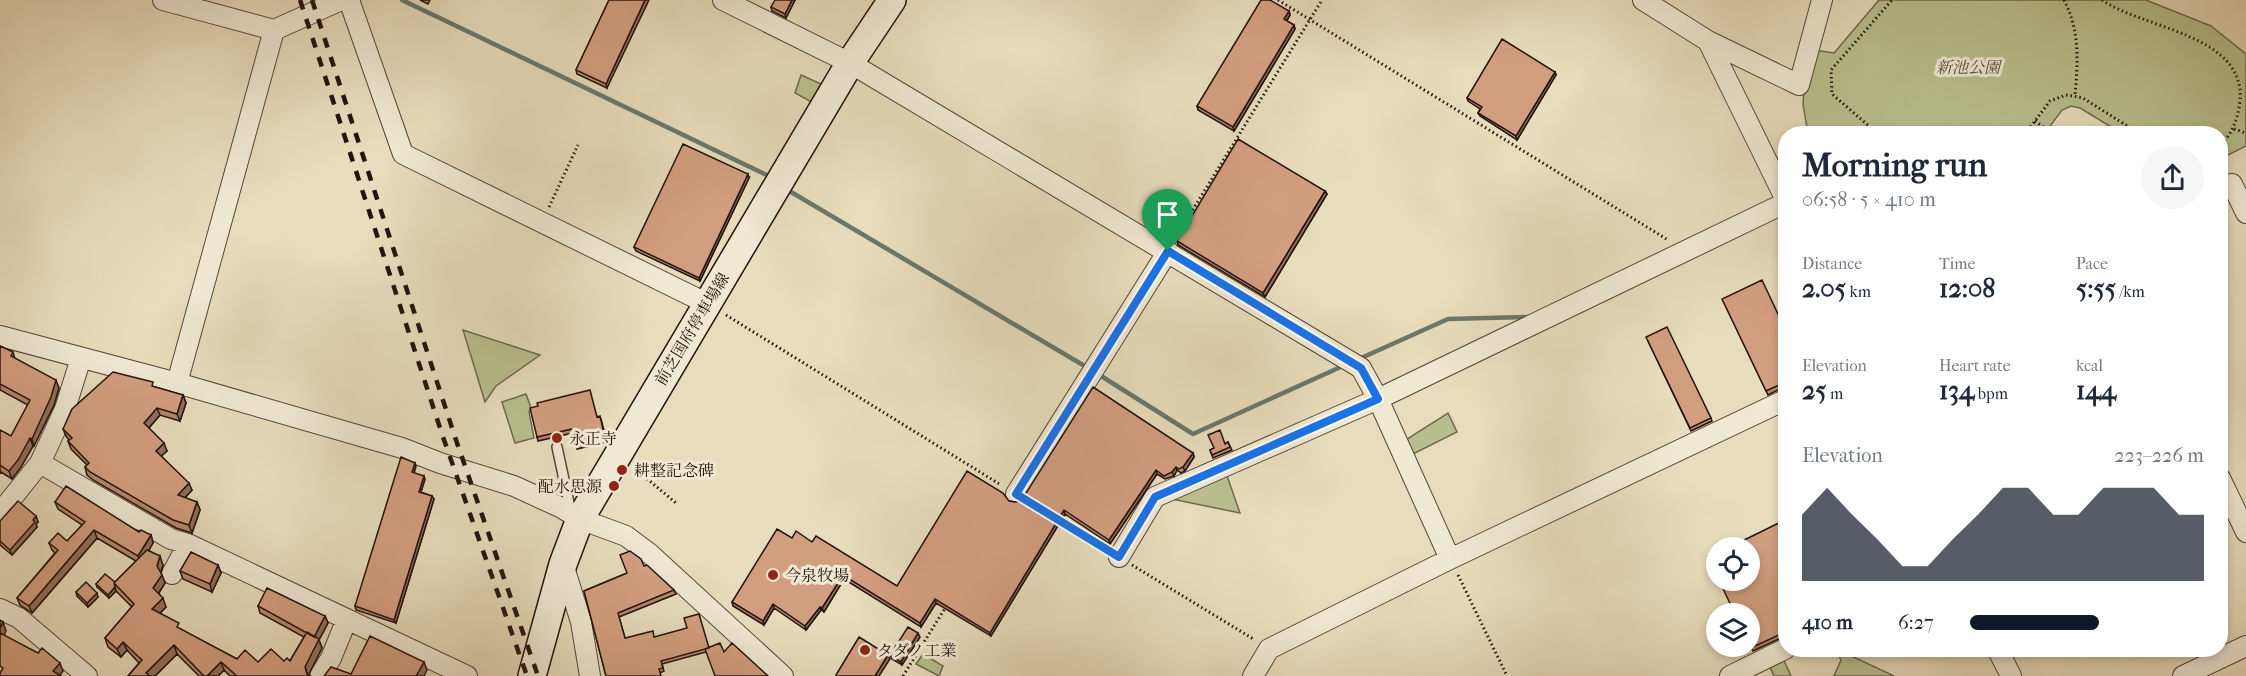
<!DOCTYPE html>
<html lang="en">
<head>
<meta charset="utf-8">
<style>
  body { margin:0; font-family:"IM FELL French Canon","Noto Serif JP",serif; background:#f6f6f7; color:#1f2937; height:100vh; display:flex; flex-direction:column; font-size:22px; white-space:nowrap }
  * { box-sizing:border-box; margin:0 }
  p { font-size:20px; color:#747a83 }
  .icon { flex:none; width:33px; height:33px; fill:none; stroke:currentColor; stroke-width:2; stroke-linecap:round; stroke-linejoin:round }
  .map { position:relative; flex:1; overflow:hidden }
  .sheet { position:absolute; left:1778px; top:126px; width:450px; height:531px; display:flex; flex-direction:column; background:#fff; border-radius:24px; box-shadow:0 3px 9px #0003 }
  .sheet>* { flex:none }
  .controls { position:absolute; left:1706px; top:537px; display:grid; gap:12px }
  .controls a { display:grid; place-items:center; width:54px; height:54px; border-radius:50%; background:#fff; box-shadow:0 3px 9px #0003; font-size:30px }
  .pin { position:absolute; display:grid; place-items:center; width:51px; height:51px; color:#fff; margin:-62px -26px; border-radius:50% 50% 50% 0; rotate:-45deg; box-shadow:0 0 6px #0007 }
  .pin .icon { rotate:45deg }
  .round { display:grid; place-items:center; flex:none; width:63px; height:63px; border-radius:32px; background:#f6f6f7 }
  .overview { display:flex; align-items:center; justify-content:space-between; height:102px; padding:0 24px }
  h1 { font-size:33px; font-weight:700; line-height:45px }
  .figures { display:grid; grid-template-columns:repeat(3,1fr); gap:9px; height:102px; padding:6px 24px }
  .figures div { display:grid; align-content:center }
  .figures b { font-size:26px; font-weight:700 }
  .figures small { font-size:16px; font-weight:400 }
  .figures p { font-size:16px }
  .chart { height:168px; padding:12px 24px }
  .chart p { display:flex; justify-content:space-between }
  .chart svg { width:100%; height:108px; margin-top:6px; fill:#111827; opacity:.7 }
  ul { padding:0 24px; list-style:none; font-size:20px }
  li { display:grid; grid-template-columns:96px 72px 1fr; align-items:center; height:45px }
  li i { height:15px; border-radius:8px; background:#111827 }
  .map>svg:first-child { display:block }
  .green { fill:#b8bf8e; stroke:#6e694e; stroke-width:1.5 }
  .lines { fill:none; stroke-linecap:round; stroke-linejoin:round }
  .stream { stroke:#69786c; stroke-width:4.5 }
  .lane-casing { stroke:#544538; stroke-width:12 }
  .street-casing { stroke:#544538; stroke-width:22 }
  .secondary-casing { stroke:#23130d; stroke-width:30 }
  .path { stroke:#23130d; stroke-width:3; stroke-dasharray:1.5 3; stroke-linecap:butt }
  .lane { stroke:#efe8d3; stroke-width:9 }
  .street { stroke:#efe8d3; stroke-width:20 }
  .secondary { stroke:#efe8d3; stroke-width:27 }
  .rail { stroke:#23130d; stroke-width:4.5; stroke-dasharray:10 10; stroke-linecap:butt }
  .wall { fill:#b5886e; stroke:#23130d; stroke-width:1.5 }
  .shaded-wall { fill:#936f5a; stroke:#23130d; stroke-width:1.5 }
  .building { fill:#d29e80; stroke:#23130d; stroke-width:1.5 }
  .route-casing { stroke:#fff; stroke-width:12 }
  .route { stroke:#1a73e8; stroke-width:8 }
  .poi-dot { fill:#8f2418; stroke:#efe8d3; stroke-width:2 }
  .labels { text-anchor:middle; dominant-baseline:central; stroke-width:6; stroke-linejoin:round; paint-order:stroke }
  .park-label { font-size:16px; font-style:italic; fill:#574f3a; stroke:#efe8d3 }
  .street-label { font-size:16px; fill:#23130d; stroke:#efe8d3 }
  .poi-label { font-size:16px; fill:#23130d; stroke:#efe8d3; text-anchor:start }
</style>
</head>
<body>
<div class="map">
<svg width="2246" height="676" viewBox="0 0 2246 676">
  <rect width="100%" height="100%" fill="#e7dcbb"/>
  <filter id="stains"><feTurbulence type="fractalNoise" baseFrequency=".00333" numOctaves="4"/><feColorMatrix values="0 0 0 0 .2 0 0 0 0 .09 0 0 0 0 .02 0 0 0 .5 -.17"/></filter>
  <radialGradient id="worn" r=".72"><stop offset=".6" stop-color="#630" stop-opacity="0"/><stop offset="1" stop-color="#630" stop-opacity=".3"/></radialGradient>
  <!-- green -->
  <path class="green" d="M1879,0h267l65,26 35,28v92l-26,13v-25l-99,-1 -41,-25 -9,-2 -9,4 -17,23 -237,1 -5,-30 1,-14 10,-40 20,3z
    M801,75l27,12 -11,18 -22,-12z
    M463,330l77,25 -44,31 -11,16z
    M526,394l5,14 -2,4 5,26 -19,5 -13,-41z
    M1448,413l9,19 -46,23 -7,-14z
    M1225,470l15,43 -78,-16z
    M1836,650h10l3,5 45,21h-60l7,-16z
    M923,654l20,12 -4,10 -23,-12z
    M1782,656l9,20h-17l-6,-13z"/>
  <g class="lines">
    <!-- stream -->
    <path class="stream" d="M402,0l369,177
      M786,189l302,179
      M1359,359l89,-40 82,-2
      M1098,374l95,60 152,-69"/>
    <defs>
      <path id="lane" d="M557,447l14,65"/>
      <path id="street" d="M163,0l111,30 67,-30
        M349,0l54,154 303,149
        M723,0l127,63 511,305 17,31 72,160
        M1643,0l65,41 77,157
        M1708,41l91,44 23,-85
        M2232,184l14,29
        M0,336l177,47 225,65 38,15 74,23 48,22 18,11 46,17 24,18 133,122
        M177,383l97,-353
        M40,463l131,76 17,5 279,132
        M2220,478l26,54
        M1016,494l152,-243
        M0,513l40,-50 25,-54 16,-51
        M1119,557l36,-60 223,-98 407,-196
        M563,564l18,58 9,54
        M172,574l16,-30
        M0,609l19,9 68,58
        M1998,650l13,26
        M320,676l11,-18 16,-39
        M1253,676l16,-27 181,-90 335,-159
        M1730,676l55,-27
        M2183,676l63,-30"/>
      <path id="secondary" d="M532,676l31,-112 17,-45 270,-456 42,-63"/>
    </defs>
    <!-- lane casing -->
    <use href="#lane" class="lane-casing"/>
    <!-- street casing -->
    <use href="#street" class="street-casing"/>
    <!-- secondary casing -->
    <use href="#secondary" class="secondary-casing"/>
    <!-- path -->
    <path class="path" d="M1278,0l390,240
      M2064,0c16,31 14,61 11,95
      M2102,0c41,29 144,34 138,101 -2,18 -8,32 -20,46
      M2035,121l18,13
      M2234,129l12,4
      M1878,134l-46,-40 -1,-24 61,-70
      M2025,134l25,-33 16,-6 17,3 57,36
      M549,207l29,-62
      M1176,237l146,-237
      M726,315l275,170
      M633,467l43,36
      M1058,520l46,28
      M1132,565l123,75
      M1458,575l49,101
      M903,676l44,-71"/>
    <!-- lane -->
    <use href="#lane" class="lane"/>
    <!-- street -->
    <use href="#street" class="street"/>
    <!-- secondary -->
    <use href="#secondary" class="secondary"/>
    <!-- rail -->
    <path class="rail" d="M300,0l143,437 84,239
      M312,0l144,440 82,236"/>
  </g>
  <!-- wall -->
  <path class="wall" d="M420,0h10l-2,4z
    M609,0l-2,88 -30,-14 -1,-4z
    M795,0l-9,18 -14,-7 -1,-4z
    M1289,11l1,4 -3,6 7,4 1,4 -61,102 -36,-21 -1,-4z
    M1555,72l1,3 -39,65 -37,-24 -2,-3 2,-4 -12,-8 -1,-3z
    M749,178l-49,103 -64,-30 -2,-4z
    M1325,191l2,3 -62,103 -87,-52 -1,-4z
    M1724,302l61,27v60h-5l-12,6z
    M1648,341l63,77 1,3 -21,10z
    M0,346l13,6 2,7 44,29 -5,17 -20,41h-1l-12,21 -9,12 -11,-7 -1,1v-43l11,6 17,-31 -28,-15z
    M155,387l28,8 3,8 -6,18 -20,-6 -11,13 18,23 -6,5 31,34 -7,8 12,4 3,8 -8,23 -16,-5 -83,-48 -6,-5 -2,-8 2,-2 -16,-16 -3,-8 1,-1 -3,-4 -3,-7z
    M597,416l4,3 6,23 -30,7 -4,-16 -35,8 -1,-4z
    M1228,442l4,8 -19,8 -3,-8z
    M1193,453l1,4 -9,14 -4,2 -4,-3 -3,6 -9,3 -8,-5 -47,70 -45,-30 -74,122 -55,-33 -15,24 -77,-48 -20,33 -3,-2 -15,20 -32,-22 -10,17 -31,-19 -1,-4 60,-64 20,4 85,44 112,-85 6,1z
    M416,466l-2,7 11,6 -4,13 11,4 2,3 -38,124 -40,-13 -1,-4z
    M55,502l96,33 2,8 -4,7 14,15 -2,8 4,10 -6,10 7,14 -6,6 21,17 56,29 21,3 32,-1 14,-24 -44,-24 -2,-7 67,10 3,7 -9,17 3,8 -14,27 3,1h-81l-6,-6 -6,6h-19l-22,-22 -22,22h-27l11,-13 -12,-13 -6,7 -13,-10 -3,-9 27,-31 -16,-16 -7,7 -12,-11 -1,-3 19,-2 21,-21 -39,-23 -65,75 -12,-8 -3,-7 38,-45 -3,-3 -3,-7 18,-2 15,-16 -24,-16z
    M36,516l2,6 -2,2 1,3 -25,28 -12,-10v-24z
    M1785,520v116l-32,15 -4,-7z
    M218,565l3,8 -9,19 -29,-13 -3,-8z
    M644,566l30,24 2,4 -57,23 6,21 30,-1 54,11 15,4 44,24 -62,-24 -44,12 2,7 -4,2 -54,3 -22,-85z
    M76,592l22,5 -10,10 -11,-11z
    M920,637l-18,28 -10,-6 -2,-4z"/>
  <!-- shaded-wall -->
  <path class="shaded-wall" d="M645,0h4l-42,88 -1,-4z
    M792,0h3l-9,18 -1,-4z
    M1289,11l1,4 -5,8 -1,-4z
    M1294,25l1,4 -61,102 -1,-4z
    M1555,72l1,3 -39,65 -1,-4z
    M748,174l1,4 -49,103 -1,-3z
    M1325,191l2,3 -62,103 -2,-4z
    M56,380l3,8 -5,17 -20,41 -2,-7z
    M183,395l3,8 -6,18 -3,-7z
    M157,408l3,7 -13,15 -3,-7z
    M30,438l3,8 -12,21 -9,12 -3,-8z
    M164,443l3,8 -9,8 -2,-8z
    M1193,453l1,4 -9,14 -2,-4z
    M415,463l1,3 -3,10 -1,-4z
    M1176,467l1,3 -3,6 -2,-4z
    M1156,470l1,4 -47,70 -1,-4z
    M424,476l1,3 -5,16 -1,-3z
    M189,483l3,7 -11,12 -3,-7z
    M432,496l2,3 -38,124 -2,-3z
    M197,502l3,8 -8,23 -3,-8z
    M1064,510l1,4 -74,122 -1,-3z
    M36,516l2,6 -2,2 1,3 -25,28 -2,-5z
    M94,530l3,8 -65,75 -3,-7z
    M151,535l2,8 -12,21 -3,-8z
    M160,556l3,9 -3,10 -3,-9z
    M218,565l3,8 -9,19 -2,-8z
    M162,575l3,8 -9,14 -3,-9z
    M843,575l1,4 -20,33 -2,-4z
    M115,587l1,4 -7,7 -1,-3z
    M97,593l1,4 -10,10 -1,-4z
    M163,598l3,9 -11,11 -3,-9z
    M935,599l1,4 -15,24 -1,-4z
    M773,604l1,4 -10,17 -1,-4z
    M820,607l1,3 -15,20 -1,-4z
    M325,616l3,7 -9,17 3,8 -14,28 -3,-9 9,-30z
    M3,622l3,9 -5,10 -1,-3v-10z
    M918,633l2,4 -18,28 -1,-3z
    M123,642l4,8 -6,7 -4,-8z
    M174,645l3,9 -22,22h-8l-1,-3z
    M888,655l2,4 -11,17h-4z
    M221,662l3,8 -6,6h-11z
    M424,662l3,8 -3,6h-8z
    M60,663l3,8 -4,5 -6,-5z"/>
  <!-- building -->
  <path class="building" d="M609,0h36l-39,84 -30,-14z
    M775,0h17l-7,14 -14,-7z
    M1261,0h9l19,11 -5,8 10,6 -61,102 -36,-21z
    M1502,39l53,33 -39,64 -38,-23 4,-6 -15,-9z
    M1238,139l87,52 -62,102 -86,-52z
    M683,144l65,30 -49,104 -65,-31z
    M1762,280l23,49v56h-6l-13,6 -44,-92z
    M1667,327l44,91 -21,10 -44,-91z
    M0,346l13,6 -2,4 45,24 -5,17 -19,42 -2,-1 -12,22 -9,11 -9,-6v-35l11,6 19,-36 -30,-16z
    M113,372l40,10 -1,4 31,9 -6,19 -20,-6 -13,15 20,20 -8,8 33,32 -11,12 19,7 -8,23 -16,-5 -83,-48 -5,-5 4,-4 -21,-22 4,-3 -9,-9 9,-20z
    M1093,387l100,66 -10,14 -4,2 -3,-2 -4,5 -8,4 -8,-6 -47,70 -45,-30 -74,123 -55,-34 -15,24 -77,-48 -21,33 -2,-1 -15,19 -32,-22 -10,17 -31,-19 45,-73 15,9 4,-7 16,11 4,-6 81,50 70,-115 36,22 6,8 6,1 6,-1z
    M590,390l7,27 3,-1 5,22 -29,7 -4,-16 -35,8 -7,-29 8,-2 -1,-3z
    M1220,430l5,14 3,-2 2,5 -18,8 -2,-5 4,-2 -6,-13z
    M401,457l14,6 -3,9 12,4 -5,16 13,4 -38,124 -39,-14z
    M66,486l73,46 2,-2 10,5 -13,21 -44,-26 -65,76 -12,-8 41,-48 -9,-7 9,-10 9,8 18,-19 -30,-20z
    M18,501l18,15 -3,4 2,2 -25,28 -10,-9v-20z
    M1785,520v112l-34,16 -2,-5v-29h-14l-16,-34h30v-32h-21z
    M147,550l13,6 -3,10 5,9 -9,13 10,10 -11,11 27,14 -2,4 60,32 8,-9 13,12 13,-13 13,12 3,-3 3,3 17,-29 12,7 -14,28 2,7 4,2h-74l-16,-14 -14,14h-3l-30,-31 -28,28 4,3h-22l14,-16 -19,-18 -6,7 -12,-11 29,-34 -20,-21z
    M630,551l11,8 3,7 3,-1 27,25 -56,23 7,25 28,-7 1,6 33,-9 -3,-10 15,-4 10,34 -48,13 2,7 -4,1 2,7h-55l-22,-85 43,-18 -7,-18z
    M191,552l27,13 -8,19 -30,-13z
    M1716,553v21l-8,-17z
    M105,574l10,8 -1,1 1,4 -7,8 -12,-11z
    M86,582l11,11 -10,10 -11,-11z
    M267,588l58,28 -11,21 -56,-31z
    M0,620l3,2 -3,6z
    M908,627l10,6 -17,29 -11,-7z
    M0,633l38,20 4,-5 18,15 -7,8 8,5h-61v-3l3,-5 -3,-2z
    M370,636l54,26 -8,14h-92l7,-9 20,7z
    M859,637l29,18 -13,21h-38l-1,-1z
    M720,643l4,9 8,-9 36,33h-53l-10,-27z"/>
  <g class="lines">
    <defs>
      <path id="route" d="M1168,251l193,117 17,31 -223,98 -36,60 -103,-63z"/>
    </defs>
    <!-- route casing -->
    <use href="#route" class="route-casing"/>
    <!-- route -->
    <use href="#route" class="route"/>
  </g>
  <!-- markers -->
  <g class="poi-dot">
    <circle cx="557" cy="438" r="6"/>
    <circle cx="622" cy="470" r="6"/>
    <circle cx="614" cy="486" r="6"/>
    <circle cx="773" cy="575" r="6"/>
    <circle cx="865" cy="650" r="6"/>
  </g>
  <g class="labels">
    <!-- park labels -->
    <g class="park-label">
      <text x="1968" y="67">新池公園</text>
    </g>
    <!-- street labels -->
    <g class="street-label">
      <text transform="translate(692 329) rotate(-59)">前芝国府停車場線</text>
    </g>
    <!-- poi labels -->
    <g class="poi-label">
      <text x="569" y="438">永正寺</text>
      <text x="634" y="470">耕整記念碑</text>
      <text x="602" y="486" text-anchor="end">配水思源</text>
      <text x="785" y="575">今泉牧場</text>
      <text x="877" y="650">タダノ工業</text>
    </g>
  </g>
  <rect width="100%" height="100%" filter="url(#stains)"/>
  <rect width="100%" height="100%" fill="url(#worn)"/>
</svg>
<div class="controls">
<a><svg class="icon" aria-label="locate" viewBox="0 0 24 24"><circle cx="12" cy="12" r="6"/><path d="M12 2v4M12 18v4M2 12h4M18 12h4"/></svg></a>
<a><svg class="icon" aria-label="layers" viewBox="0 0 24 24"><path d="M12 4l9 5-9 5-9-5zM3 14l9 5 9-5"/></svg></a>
</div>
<div class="pin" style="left:1168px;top:251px;background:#1e9e55"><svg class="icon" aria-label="arrive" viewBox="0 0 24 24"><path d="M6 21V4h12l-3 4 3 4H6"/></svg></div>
<section class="sheet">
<div class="overview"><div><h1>Morning run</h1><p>06:58 · 5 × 410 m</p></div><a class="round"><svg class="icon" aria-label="share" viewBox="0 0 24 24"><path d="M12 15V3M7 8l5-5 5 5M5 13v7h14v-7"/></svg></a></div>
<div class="figures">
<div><p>Distance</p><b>2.05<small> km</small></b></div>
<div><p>Time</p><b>12:08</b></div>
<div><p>Pace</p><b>5:55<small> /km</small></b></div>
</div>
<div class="figures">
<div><p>Elevation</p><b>25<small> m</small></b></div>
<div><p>Heart rate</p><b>134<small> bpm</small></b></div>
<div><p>kcal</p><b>144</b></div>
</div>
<div class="chart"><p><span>Elevation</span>223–226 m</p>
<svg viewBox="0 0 160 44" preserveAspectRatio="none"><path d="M0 44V17L10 6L20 17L30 27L40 38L50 38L60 27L70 17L80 6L90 6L100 17L110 17L120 6L130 6L140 6L150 17L160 17V44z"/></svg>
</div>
<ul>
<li><b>410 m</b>6:27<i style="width:55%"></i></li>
</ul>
</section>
</div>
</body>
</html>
